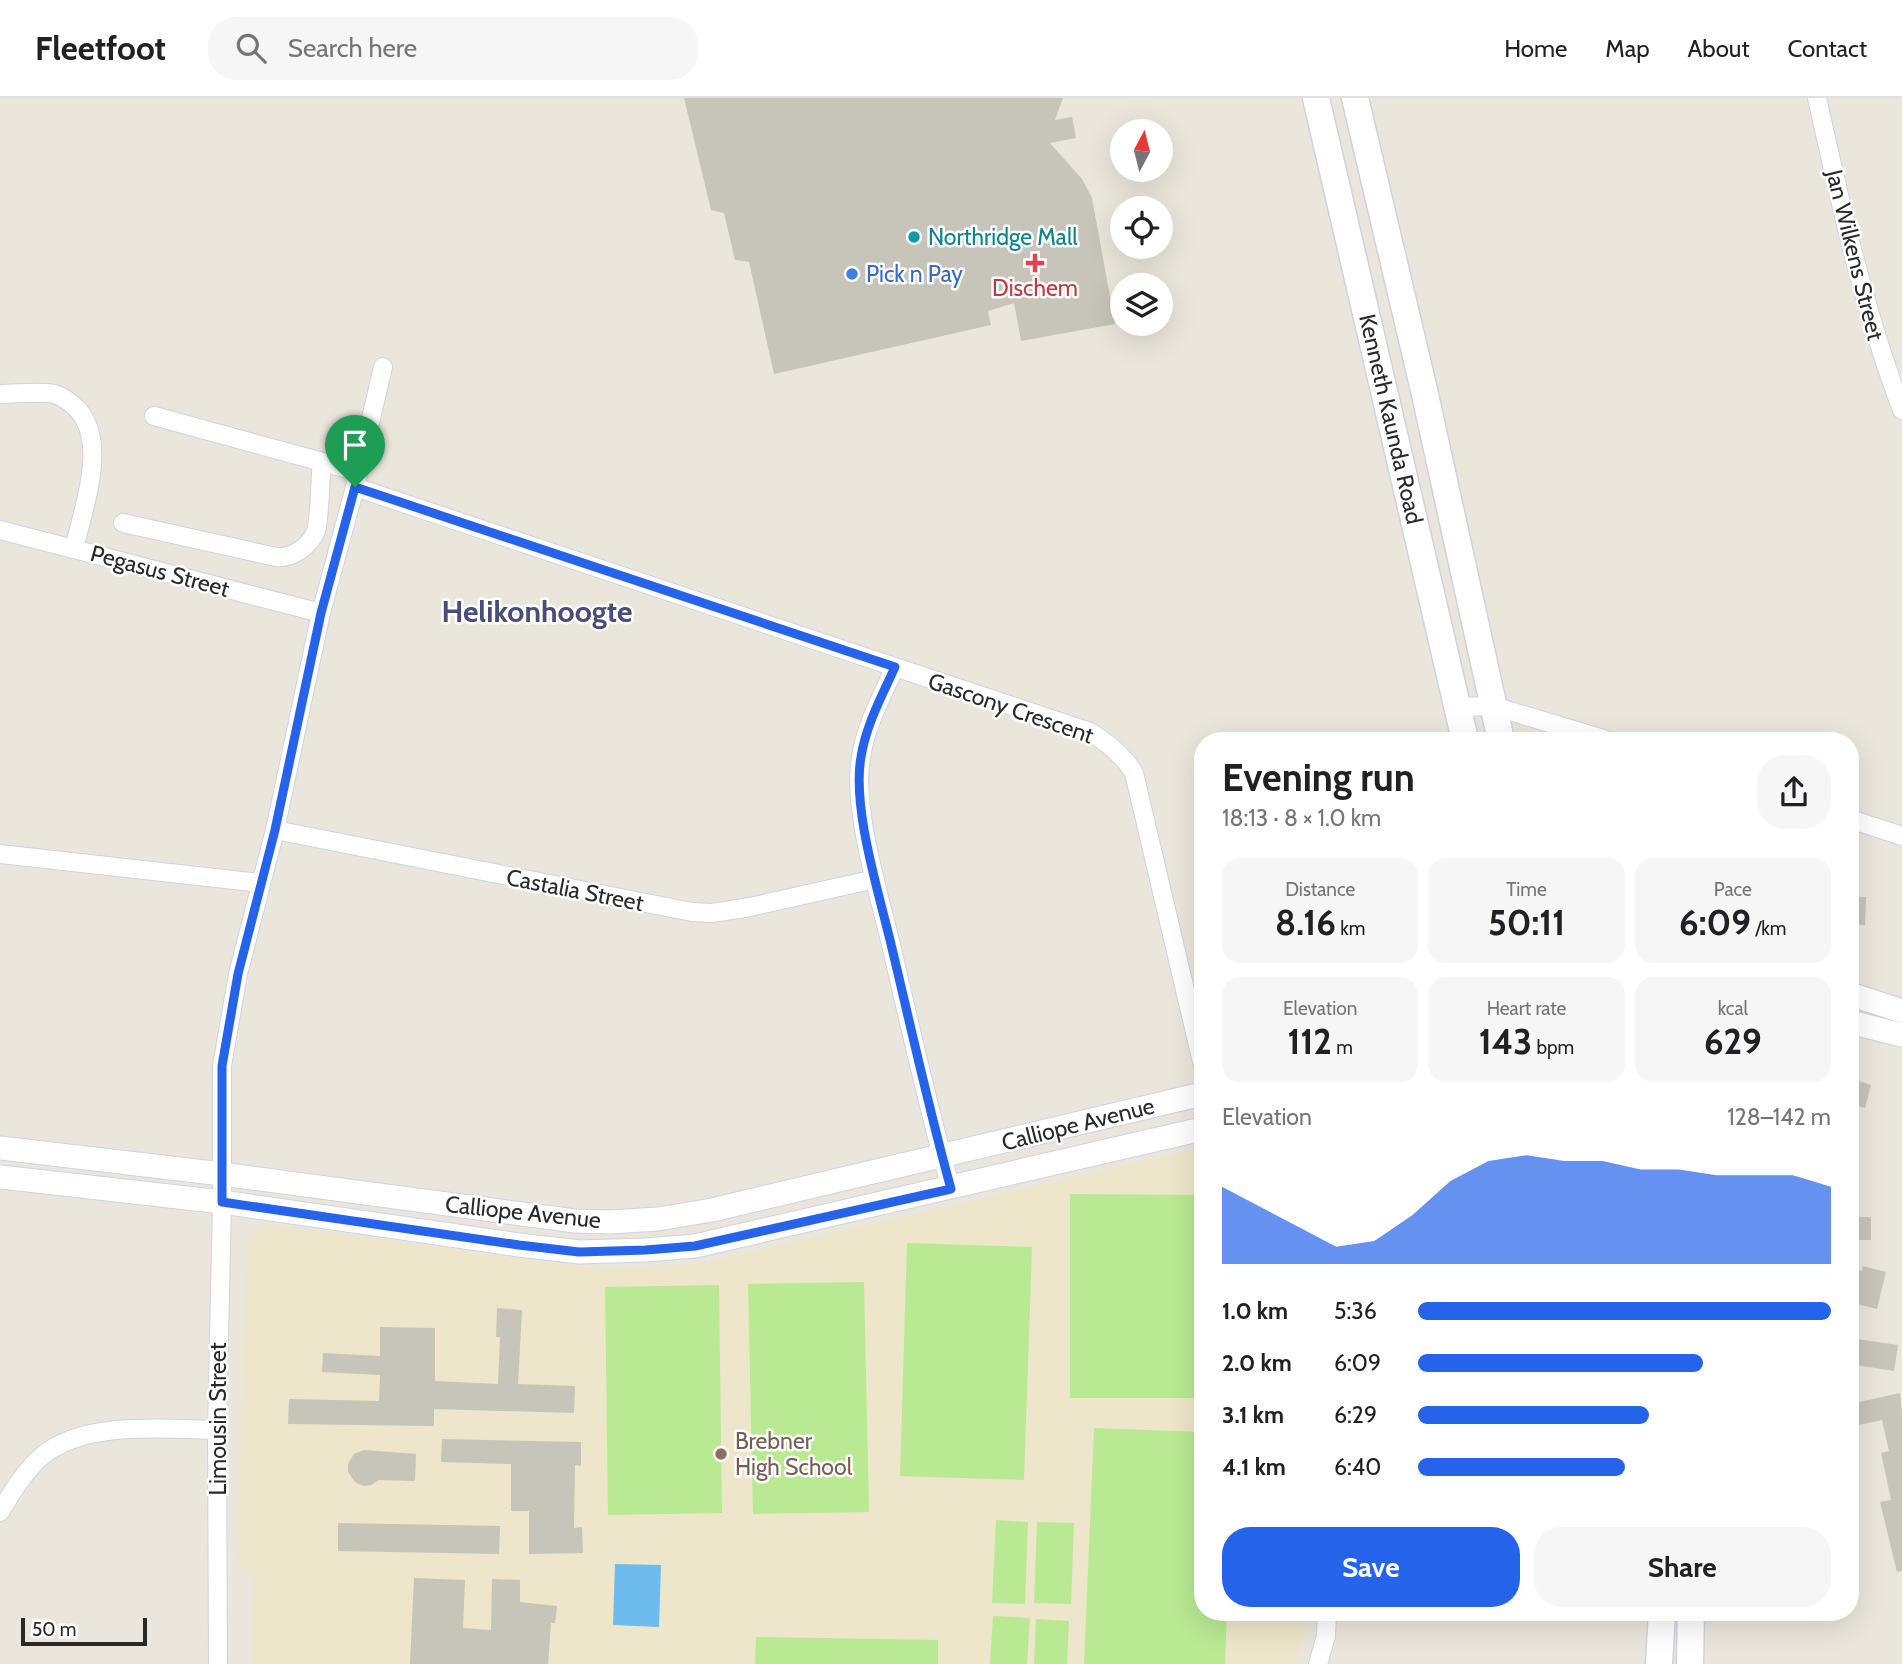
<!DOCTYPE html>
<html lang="en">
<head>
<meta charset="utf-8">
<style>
  body { margin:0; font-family:Cabin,sans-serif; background:#f6f6f6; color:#202124; height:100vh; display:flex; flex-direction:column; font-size:26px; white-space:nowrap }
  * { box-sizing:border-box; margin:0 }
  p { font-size:23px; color:#757577 }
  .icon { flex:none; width:38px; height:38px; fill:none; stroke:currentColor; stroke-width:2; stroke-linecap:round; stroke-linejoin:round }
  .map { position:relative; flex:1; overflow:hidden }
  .sheet { position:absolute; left:1194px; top:634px; width:665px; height:889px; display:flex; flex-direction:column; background:#fff; border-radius:28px; box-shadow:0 7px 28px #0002 }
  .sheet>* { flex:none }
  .needle { width:46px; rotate:7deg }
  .controls { position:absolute; left:1110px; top:21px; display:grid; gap:14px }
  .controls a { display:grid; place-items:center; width:63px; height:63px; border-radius:50%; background:#fff; box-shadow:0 7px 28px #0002; font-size:35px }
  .scale { position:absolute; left:21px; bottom:18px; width:126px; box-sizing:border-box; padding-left:7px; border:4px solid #292929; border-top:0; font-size:19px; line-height:24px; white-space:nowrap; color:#292929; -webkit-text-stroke:5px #fff; paint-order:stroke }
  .pin { position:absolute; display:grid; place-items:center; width:60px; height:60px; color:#fff; margin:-72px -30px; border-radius:50% 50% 50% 0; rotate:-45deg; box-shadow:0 0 7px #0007 }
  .pin .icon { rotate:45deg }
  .round { display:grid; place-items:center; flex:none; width:74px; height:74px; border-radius:28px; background:#f6f6f6 }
  .summary { display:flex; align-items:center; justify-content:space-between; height:119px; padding:0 28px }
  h1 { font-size:38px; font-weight:700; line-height:52px }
  .figures { display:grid; grid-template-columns:repeat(3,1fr); gap:10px; height:119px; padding:7px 28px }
  .figures div { display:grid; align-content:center; border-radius:18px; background:#f6f6f6; text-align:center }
  .figures b { font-size:35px; font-weight:700 }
  .figures small { font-size:19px; font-weight:400 }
  .figures p { font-size:19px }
  .chart { height:196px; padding:14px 28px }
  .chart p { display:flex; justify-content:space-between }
  .chart svg { width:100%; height:126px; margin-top:7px; fill:#2563eb; opacity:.7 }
  .cta { display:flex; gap:14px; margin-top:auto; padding:14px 28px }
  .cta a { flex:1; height:80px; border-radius:28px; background:#2563eb; color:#fff; font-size:28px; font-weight:700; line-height:80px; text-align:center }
  .cta a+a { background:#f6f6f6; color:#202124 }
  ul { padding:0 28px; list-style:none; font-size:23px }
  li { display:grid; grid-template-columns:112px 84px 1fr; align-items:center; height:52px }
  li i { height:18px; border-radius:9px; background:#2563eb }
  header { display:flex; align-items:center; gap:42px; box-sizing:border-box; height:98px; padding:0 35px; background:#fff; border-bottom:2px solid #e0e0e0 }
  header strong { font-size:33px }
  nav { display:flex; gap:38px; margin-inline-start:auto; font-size:24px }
  .search { width:490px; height:63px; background:#f6f6f6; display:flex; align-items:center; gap:18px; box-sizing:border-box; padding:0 24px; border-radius:28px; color:#757577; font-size:26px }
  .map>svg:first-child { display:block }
  .education { fill:#ede6ca }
  .pitch { fill:#b9e993 }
  .water { fill:#6ebbed }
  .building { fill:#c7c4b9 }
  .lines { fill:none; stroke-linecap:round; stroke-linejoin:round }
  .minor-casing { stroke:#d0d1e2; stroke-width:20 }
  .tertiary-casing { stroke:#d0d1e2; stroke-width:25 }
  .secondary-casing { stroke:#d0d1e2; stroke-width:29 }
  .minor { stroke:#fff; stroke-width:18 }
  .tertiary { stroke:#fff; stroke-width:23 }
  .secondary { stroke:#fff; stroke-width:26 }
  .route-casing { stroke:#fff; stroke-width:14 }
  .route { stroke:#2563eb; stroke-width:9 }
  .culture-dot { fill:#0f9aa8; stroke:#fff; stroke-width:2.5 }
  .health-dot { fill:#e0444e; stroke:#fff; stroke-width:2.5 }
  .shop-dot { fill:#3f7fe0; stroke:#fff; stroke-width:2.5 }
  .education-dot { fill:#8d6e63; stroke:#fff; stroke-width:2.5 }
  .labels { text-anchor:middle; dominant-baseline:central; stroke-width:5; stroke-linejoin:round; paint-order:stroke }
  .culture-label { font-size:23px; fill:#0d838f; stroke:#fff; text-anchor:start }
  .street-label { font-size:23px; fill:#292929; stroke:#fff }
  .shop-label { font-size:23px; fill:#366cbe; stroke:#fff; text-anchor:start }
  .health-label { font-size:23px; fill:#be3a42; stroke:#fff }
  .education-label { font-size:23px; fill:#785e54; stroke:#fff; text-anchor:start }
  .district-label { font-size:30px; font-weight:bold; fill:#4a4c79; stroke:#fff }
</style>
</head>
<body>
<header>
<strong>Fleetfoot</strong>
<div class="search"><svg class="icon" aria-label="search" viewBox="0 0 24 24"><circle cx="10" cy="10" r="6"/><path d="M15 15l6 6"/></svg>Search here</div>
<nav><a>Home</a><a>Map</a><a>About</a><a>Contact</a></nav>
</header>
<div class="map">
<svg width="1902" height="1566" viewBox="0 0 1902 1566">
  <rect width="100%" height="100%" fill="#ebe6db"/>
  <!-- education -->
  <path class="education" d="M1188,1053l14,10v451h106l-9,41 -7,11h-1038v-88l-16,-10 5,-224 5,-104 18,-13 331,44 103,-5z"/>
  <!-- pitch -->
  <path class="pitch" d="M1070,1096l132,1v203h-132z
    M907,1145l125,4 -8,233 -124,-4z
    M864,1184l5,230 -116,2 -5,-230z
    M719,1187l3,228 -114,2 -3,-228z
    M1094,1330l108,4v180h25l-2,52h-141z
    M996,1422l32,2 -3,82 -33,-1z
    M1037,1424l37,1 -3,81 -37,-1z
    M993,1518l37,2 -3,46h-37z
    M1036,1521l33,2 -2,43h-33z
    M756,1539l182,3v24h-183z"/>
  <!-- water -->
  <path class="water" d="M615,1466l46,1 -2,62 -46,-2z"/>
  <!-- building -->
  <path class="building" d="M684,0h379l-8,22 17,-3 4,21 -26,5 32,36 10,19 23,126 -94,17 -7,-38 -26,8 3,14 -217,49 -25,-112 -14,-2 -11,-47 -13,-3z
    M1850,799h16l-1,28 -15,-1z
    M1850,980l21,7 -6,23 -15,-5z
    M1850,1119h21v23h-21z
    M1863,1168l23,6 -9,37 -24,-6 1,-6 -4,-1v-28l12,3z
    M497,1210l25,2 -4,74 57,2 -1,27 -140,-4v17l-146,-2 1,-25 90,2 1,-26 -58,-3 1,-19 57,3v-29l55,1v53l63,3 2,-47h-4z
    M1850,1240l48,7 -4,26 -44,-7z
    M1900,1295l2,20v158l-5,1 -17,-70 11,-2 -10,-47 8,-2 -7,-31 -28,6 -4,-22z
    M442,1341l139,3v24l-6,-1 -1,63 8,-1 1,26 -54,1v-43h-18v-47l-70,-2z
    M364,1352l52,4 -1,27 -36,-1 -8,5 -8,1 -8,-4 -7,-10v-8l6,-10z
    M338,1425l162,3 -1,28 -161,-3z
    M414,1480l51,2 -2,48 28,2 1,-51 28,1v22l37,4 -2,17h-4l-3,41h-138z"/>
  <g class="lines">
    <defs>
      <path id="minor" d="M1817,0c24,108 46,209 85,312
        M0,296c17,0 38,-3 54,0 8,2 13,6 19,11 38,32 10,103 1,144
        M154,318l205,56
        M355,389l735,245c18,11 33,23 44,41l68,289
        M123,425l153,34c16,2 34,-11 40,-26 4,-14 4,-53 6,-69
        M0,432l321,83
        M895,569c-13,29 -29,58 -34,90 -9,51 18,137 30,188 19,81 37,163 60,244
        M1458,609l35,-1 114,34
        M1850,721l52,17
        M275,732l417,82 20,1 38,-6 125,-28
        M0,756l260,29
        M0,1414c12,-20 24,-40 42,-56 44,-36 122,-27 175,-26
        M218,1566l-1,-234 5,-228v-136l16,-92 37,-144 46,-217 34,-126 28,-120
        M1318,1566l8,-28 1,-24"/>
      <path id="tertiary" d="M1850,896l52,17
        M1850,924l52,13
        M0,1050l222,26 353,47 35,1 48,-3 54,-9 490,-116
        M0,1079l222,25 297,43 60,7 67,-2 49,-4 507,-117"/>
      <path id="secondary" d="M1316,0l149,642
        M1355,0l69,292 77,350
        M1659,1566l3,-52
        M1690,1566l1,-52"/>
    </defs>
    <!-- minor casing -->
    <use href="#minor" class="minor-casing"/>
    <!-- tertiary casing -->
    <use href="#tertiary" class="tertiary-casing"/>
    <!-- secondary casing -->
    <use href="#secondary" class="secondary-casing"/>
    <!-- minor -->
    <use href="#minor" class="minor"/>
    <!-- tertiary -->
    <use href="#tertiary" class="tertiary"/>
    <!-- secondary -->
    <use href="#secondary" class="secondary"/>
  </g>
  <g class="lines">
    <defs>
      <path id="route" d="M355,389l540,180c-13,29 -29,58 -34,90 -9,50 17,133 29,183 20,83 38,166 61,249l-256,57 -49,4 -67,2 -60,-7 -297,-43v-136l16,-92 37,-144 46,-217z"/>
    </defs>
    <!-- route casing -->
    <use href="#route" class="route-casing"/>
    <!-- route -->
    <use href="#route" class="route"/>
  </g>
  <!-- markers -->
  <circle class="culture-dot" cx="914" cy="139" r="7"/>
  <path class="health-dot" d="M1031.5 154.5h7v7h7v7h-7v7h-7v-7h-7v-7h7z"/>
  <circle class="shop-dot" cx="852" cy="176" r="7"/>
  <circle class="education-dot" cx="721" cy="1356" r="7"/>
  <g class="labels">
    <!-- culture labels -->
    <g class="culture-label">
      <text x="928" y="139">Northridge Mall</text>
    </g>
    <!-- street labels -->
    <g class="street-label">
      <text transform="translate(1855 157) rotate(76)">Jan Wilkens Street</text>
      <text transform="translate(1391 321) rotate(77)">Kenneth Kaunda Road</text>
      <text transform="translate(160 473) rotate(15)">Pegasus Street</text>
      <text transform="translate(1011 610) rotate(19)">Gascony Crescent</text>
      <text transform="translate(575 792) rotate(11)">Castalia Street</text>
      <text transform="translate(1078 1026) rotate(-14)">Calliope Avenue</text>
      <text transform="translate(523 1114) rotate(6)">Calliope Avenue</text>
      <text transform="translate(218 1321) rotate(-90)">Limousin Street</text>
    </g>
    <!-- shop labels -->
    <g class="shop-label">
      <text x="866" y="176">Pick n Pay</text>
    </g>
    <!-- health labels -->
    <g class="health-label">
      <text x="1035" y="190">Dischem</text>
    </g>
    <!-- education labels -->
    <g class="education-label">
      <text x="735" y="1343">Brebner<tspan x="735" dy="26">High School</tspan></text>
    </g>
    <!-- district labels -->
    <g class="district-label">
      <text x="537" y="513">Helikonhoogte</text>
    </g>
  </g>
</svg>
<div class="controls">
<a><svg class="needle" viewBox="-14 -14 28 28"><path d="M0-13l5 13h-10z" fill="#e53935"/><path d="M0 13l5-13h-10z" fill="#757577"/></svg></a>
<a><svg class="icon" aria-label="locate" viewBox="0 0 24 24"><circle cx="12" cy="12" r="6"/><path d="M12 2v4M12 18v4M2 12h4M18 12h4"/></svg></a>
<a><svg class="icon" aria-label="layers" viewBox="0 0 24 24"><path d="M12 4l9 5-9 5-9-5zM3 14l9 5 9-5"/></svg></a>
</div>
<div class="scale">50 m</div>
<div class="pin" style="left:355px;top:389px;background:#1e9e55"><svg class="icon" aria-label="arrive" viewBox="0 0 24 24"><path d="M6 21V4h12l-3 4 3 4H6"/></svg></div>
<section class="sheet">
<div class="summary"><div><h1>Evening run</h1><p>18:13 · 8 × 1.0 km</p></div><a class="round"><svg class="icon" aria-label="share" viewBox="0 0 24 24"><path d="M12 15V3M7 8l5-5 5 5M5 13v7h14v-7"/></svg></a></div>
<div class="figures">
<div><p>Distance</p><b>8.16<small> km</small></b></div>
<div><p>Time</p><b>50:11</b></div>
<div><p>Pace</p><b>6:09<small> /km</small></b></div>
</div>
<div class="figures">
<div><p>Elevation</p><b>112<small> m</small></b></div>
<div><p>Heart rate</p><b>143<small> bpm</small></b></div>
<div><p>kcal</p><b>629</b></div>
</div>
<div class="chart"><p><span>Elevation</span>128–142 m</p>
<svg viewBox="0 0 160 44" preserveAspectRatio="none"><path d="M0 44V17L10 24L20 31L30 38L40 36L50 27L60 15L70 8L80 6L90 8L100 8L110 11L120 11L130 13L140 13L150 13L160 17V44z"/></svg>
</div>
<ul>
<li><b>1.0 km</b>5:36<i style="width:100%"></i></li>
<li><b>2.0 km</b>6:09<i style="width:69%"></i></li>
<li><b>3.1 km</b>6:29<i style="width:56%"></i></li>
<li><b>4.1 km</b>6:40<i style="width:50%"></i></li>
</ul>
<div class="cta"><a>Save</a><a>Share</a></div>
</section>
</div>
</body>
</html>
